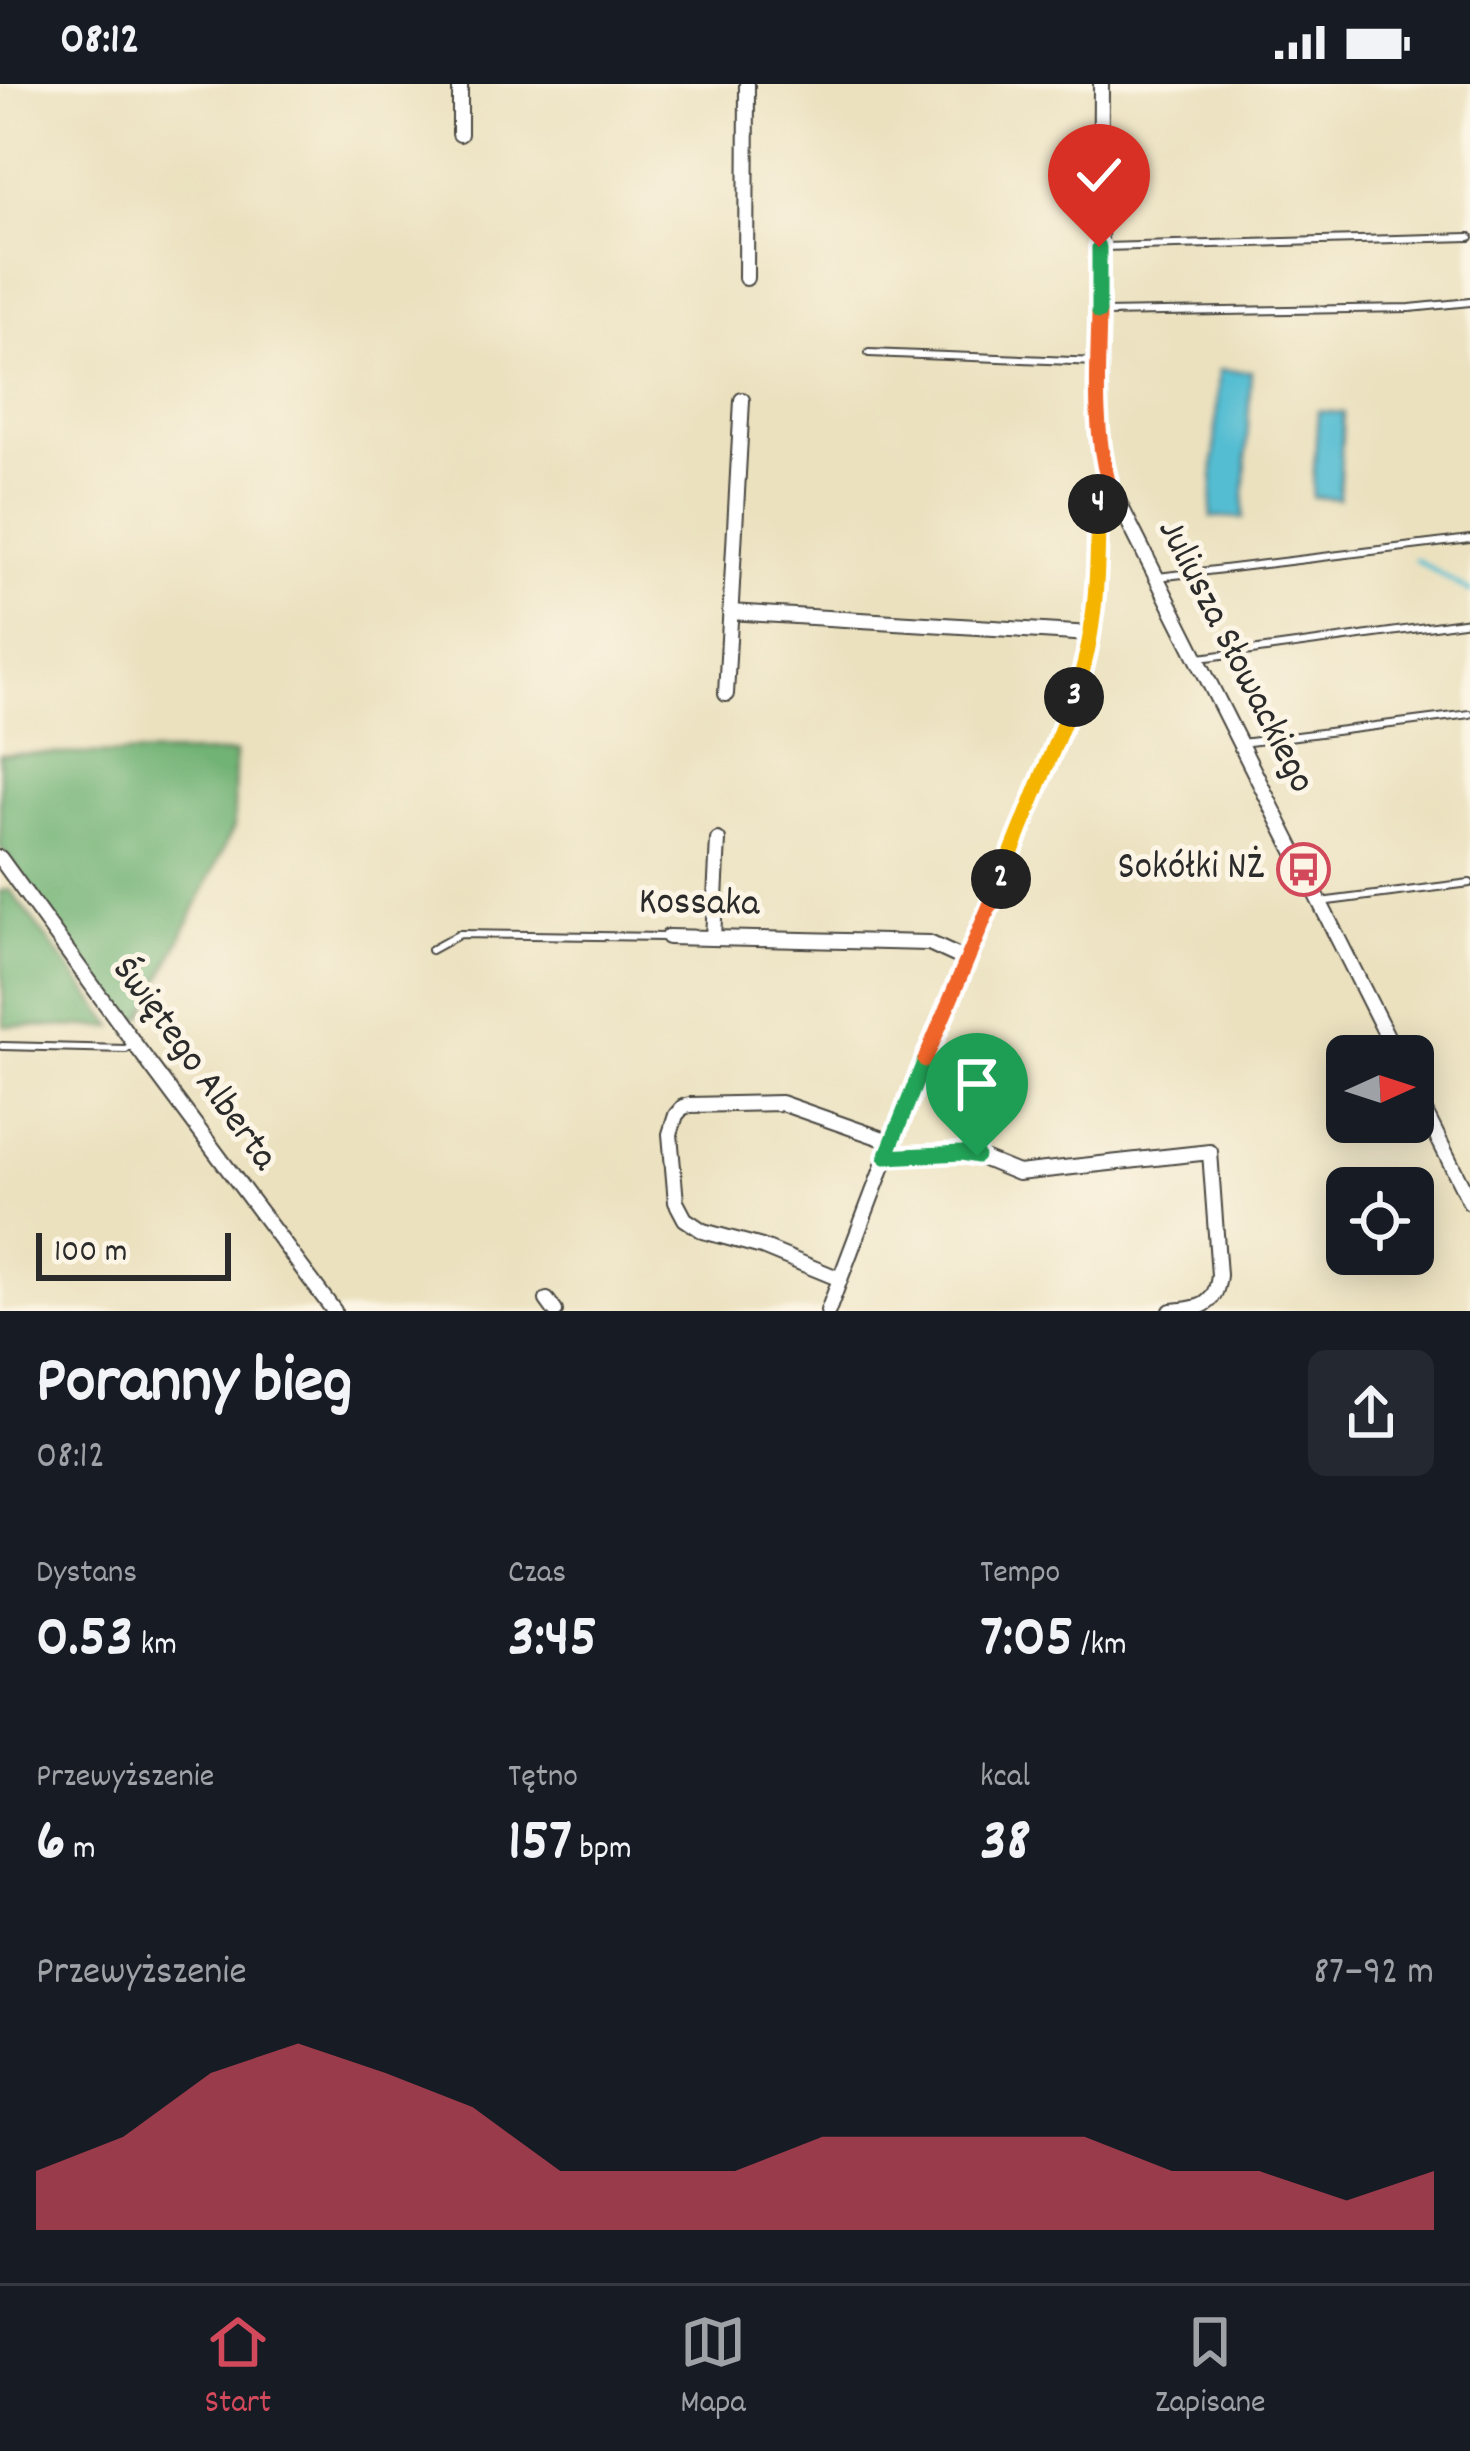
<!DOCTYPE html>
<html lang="pl">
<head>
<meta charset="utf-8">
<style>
  body { margin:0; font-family:Dekko,sans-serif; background:#242831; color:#f1f3f6; height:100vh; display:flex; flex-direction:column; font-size:45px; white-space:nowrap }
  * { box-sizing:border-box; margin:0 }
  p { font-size:39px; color:#9ea1a6 }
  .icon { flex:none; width:66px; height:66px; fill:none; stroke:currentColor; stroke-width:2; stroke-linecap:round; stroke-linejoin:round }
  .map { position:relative; height:1227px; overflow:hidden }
  .sheet { display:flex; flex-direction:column; background:#171b24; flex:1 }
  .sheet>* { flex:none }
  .needle { width:78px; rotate:87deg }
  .buttons { position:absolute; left:1326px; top:951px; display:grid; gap:24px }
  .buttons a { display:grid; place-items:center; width:108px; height:108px; border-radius:18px; background:#171b24; box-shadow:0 6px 30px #0003; font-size:60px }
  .scale { position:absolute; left:36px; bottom:30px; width:195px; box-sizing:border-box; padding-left:12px; border:6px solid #2b2b2b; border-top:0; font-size:33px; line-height:42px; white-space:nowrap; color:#2b2b2b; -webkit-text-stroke:9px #fcf5e5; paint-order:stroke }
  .pin { position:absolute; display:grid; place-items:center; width:102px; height:102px; color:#fff; margin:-123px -51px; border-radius:50% 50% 50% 0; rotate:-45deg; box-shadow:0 0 12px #0007 }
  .pin .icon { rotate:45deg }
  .km { position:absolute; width:60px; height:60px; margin:-30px; border-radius:50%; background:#222; color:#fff; font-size:33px; line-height:60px; text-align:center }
  .round { display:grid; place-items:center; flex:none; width:126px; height:126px; border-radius:18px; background:#242831 }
  .headline { display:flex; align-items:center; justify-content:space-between; height:204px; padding:0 36px }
  h1 { font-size:66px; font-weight:700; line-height:90px }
  .metrics { display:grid; grid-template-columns:repeat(3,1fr); gap:18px; height:204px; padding:12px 36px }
  .metrics div { display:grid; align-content:center }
  .metrics b { font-size:60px; font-weight:700 }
  .metrics small { font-size:33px; font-weight:400 }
  .metrics p { font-size:33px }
  .chart { height:336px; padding:24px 36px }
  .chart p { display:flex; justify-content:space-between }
  .chart svg { width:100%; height:216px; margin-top:12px; fill:#d1495b; opacity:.7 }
  .status { display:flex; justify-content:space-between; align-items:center; height:84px; padding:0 60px; background:#171b24; direction:ltr }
  .status svg { height:33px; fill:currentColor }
  .tabs { display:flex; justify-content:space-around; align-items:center; height:168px; border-top:3px solid #363941; background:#171b24; font-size:33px; color:#9ea1a6 }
  .tabs a { display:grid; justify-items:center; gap:6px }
  .tabs .current { color:#d1495b }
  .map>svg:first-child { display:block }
  .forest { fill:#71b275; stroke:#4e6e50; stroke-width:3 }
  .water { fill:#55bdd2; stroke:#40747e; stroke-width:3 }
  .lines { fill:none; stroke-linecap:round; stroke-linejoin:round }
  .stream { stroke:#55bdd2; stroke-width:4.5 }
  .lane-casing { stroke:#484641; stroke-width:10 }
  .street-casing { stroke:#484641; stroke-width:18 }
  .lane { stroke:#fff; stroke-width:6 }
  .street { stroke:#fff; stroke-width:14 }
  .split-1-casing { stroke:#fff; stroke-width:24 }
  .split-2-casing { stroke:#fff; stroke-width:24 }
  .split-3-casing { stroke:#fff; stroke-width:24 }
  .split-4-casing { stroke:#fff; stroke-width:24 }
  .split-5-casing { stroke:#fff; stroke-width:24 }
  .split-6-casing { stroke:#fff; stroke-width:24 }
  .split-1 { stroke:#22a559; stroke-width:15 }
  .split-2 { stroke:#f0652b; stroke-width:15 }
  .split-3 { stroke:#f5b400; stroke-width:15 }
  .split-4 { stroke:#f5b400; stroke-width:15 }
  .split-5 { stroke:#f0652b; stroke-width:15 }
  .split-6 { stroke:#22a559; stroke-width:15 }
  .labels { text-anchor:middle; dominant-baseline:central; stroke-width:10; stroke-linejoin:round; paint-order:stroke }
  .street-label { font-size:39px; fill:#2b2b2b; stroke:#fcf5e5 }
  .poi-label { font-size:39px; fill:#2b2b2b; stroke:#fcf5e5; text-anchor:end }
</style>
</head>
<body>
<div class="status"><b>08:12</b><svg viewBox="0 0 49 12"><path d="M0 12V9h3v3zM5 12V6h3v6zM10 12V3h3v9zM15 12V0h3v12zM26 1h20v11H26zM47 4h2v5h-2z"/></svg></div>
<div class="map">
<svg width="1470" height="1227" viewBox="0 0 1470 1227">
  <rect width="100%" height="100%" fill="#fcf5e5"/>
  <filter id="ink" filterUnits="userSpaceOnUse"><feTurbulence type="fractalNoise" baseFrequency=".00833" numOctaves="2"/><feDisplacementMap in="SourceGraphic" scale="24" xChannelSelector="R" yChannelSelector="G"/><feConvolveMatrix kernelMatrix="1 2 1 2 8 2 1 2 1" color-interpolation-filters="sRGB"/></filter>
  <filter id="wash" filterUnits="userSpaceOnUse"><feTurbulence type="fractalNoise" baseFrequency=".004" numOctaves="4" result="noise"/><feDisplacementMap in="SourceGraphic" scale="48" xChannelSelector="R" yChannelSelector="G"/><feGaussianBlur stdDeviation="2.7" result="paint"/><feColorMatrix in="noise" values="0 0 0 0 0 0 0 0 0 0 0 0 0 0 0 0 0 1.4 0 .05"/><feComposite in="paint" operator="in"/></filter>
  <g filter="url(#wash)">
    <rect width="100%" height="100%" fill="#ebe1bf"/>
    <!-- forest -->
    <path class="forest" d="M235,669l-1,74 -91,190 -14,8 -129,-178v-93z
      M10,806l104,137 -110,-1 -4,-135z"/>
    <!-- water -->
    <path class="water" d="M1219,286l32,1 -8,147 -32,-1z
      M1318,327l25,2 -4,86 -27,-2z"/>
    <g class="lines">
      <!-- stream -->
      <path class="stream" d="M1415,475l55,33"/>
    </g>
  </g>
  <g filter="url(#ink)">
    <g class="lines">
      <defs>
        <path id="lane" d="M1103,163l367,-10
          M1102,229l308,-5 60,-6
          M869,269l229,9
          M1158,493l312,-38
          M1200,574l270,-37
          M1241,659l229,-29
          M1320,818l150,-19
          M431,866l29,-16 204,3
          M2,962l124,3 5,-4"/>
        <path id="street" d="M1101,0l-2,344 2,29 7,24 289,575
          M460,50v-50
          M746,194l1,-194
          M730,528l361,22
          M726,610l16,-294
          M0,774l134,185 200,268
          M668,853l261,6 37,17
          M713,854l5,-98
          M1413,1004l57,114
          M886,1073l83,-4 49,20 192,-21 9,123c-3,32 -20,34 -48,36
          M840,1195l-78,-32 -59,-16 -18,-12 -9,-17 -6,-68 6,-19 7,-8 7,-2 91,-2 111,39
          M547,1216l8,11
          M828,1227l64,-169 129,-310 56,-143 10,-36 9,-63 2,-97 10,-12"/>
      </defs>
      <!-- lane casing -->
      <use href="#lane" class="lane-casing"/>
      <!-- street casing -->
      <use href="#street" class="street-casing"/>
      <!-- lane -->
      <use href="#lane" class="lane"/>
      <!-- street -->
      <use href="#street" class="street"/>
    </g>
  </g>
  <g class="lines" filter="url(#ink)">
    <defs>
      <path id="split-1" d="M925,976l-39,97 75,-4 16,3"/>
      <path id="split-2" d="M925,976l76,-181"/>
      <path id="split-3" d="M1001,795l73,-182"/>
      <path id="split-4" d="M1074,613c23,-61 24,-128 24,-193"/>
      <path id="split-5" d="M1098,420v-11l10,-12c-15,-54 -10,-113 -9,-169"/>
      <path id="split-6" d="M1099,228v-65"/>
    </defs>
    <!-- split-1 casing -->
    <use href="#split-1" class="split-1-casing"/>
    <!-- split-2 casing -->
    <use href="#split-2" class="split-2-casing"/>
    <!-- split-3 casing -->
    <use href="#split-3" class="split-3-casing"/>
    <!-- split-4 casing -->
    <use href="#split-4" class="split-4-casing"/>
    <!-- split-5 casing -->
    <use href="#split-5" class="split-5-casing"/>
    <!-- split-6 casing -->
    <use href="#split-6" class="split-6-casing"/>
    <!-- split-1 -->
    <use href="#split-1" class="split-1"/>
    <!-- split-2 -->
    <use href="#split-2" class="split-2"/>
    <!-- split-3 -->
    <use href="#split-3" class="split-3"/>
    <!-- split-4 -->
    <use href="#split-4" class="split-4"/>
    <!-- split-5 -->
    <use href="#split-5" class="split-5"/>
    <!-- split-6 -->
    <use href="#split-6" class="split-6"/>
  </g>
  <!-- icons -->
  <defs>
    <symbol id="bus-ring" viewBox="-11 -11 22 22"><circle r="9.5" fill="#fcf5e5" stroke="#d1495b" stroke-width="1.5"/><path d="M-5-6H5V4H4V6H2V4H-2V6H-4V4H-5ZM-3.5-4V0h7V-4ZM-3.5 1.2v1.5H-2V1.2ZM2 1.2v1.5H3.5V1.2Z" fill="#d1495b"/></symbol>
  </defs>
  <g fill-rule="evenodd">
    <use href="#bus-ring" x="1274" y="756" width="59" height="59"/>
  </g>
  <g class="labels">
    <!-- street labels -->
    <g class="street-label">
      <text transform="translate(1234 573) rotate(63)">Juliusza Słowackiego</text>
      <text transform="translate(699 821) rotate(1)">Kossaka</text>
      <text transform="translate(193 981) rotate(54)">Świętego Alberta</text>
    </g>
    <!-- poi labels -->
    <g class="poi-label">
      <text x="1264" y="785">Sokółki NŻ</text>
    </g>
  </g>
</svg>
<div class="buttons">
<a><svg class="needle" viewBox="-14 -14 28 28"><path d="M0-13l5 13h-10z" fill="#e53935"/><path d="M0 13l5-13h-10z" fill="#9ea1a6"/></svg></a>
<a><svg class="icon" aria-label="locate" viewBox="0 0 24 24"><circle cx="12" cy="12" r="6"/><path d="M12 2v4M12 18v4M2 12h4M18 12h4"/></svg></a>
</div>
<div class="scale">100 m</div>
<div class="pin" style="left:977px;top:1072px;background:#1e9e55"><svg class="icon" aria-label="arrive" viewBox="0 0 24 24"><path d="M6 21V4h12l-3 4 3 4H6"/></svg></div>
<div class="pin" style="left:1099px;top:163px;background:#d93025"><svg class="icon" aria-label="check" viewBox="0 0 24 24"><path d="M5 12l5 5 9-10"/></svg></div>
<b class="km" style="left:1001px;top:795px">2</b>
<b class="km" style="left:1074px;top:613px">3</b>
<b class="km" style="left:1098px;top:420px">4</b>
</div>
<section class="sheet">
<div class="headline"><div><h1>Poranny bieg</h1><p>08:12</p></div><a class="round"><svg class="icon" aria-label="share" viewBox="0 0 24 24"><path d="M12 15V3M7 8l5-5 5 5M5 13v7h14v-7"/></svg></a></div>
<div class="metrics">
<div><p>Dystans</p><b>0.53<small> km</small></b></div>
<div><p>Czas</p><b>3:45</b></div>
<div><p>Tempo</p><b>7:05<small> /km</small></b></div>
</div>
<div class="metrics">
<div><p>Przewyższenie</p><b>6<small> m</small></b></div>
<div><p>Tętno</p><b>157<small> bpm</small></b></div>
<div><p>kcal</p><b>38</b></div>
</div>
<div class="chart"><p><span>Przewyższenie</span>87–92 m</p>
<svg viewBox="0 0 160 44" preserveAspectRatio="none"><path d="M0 44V32L10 25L20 12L30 6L40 12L50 19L60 32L70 32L80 32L90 25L100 25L110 25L120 25L130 32L140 32L150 38L160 32V44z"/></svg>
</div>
</section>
<nav class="tabs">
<a class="current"><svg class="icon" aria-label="home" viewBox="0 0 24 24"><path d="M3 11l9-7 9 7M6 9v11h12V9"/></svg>Start</a>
<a><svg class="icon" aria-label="map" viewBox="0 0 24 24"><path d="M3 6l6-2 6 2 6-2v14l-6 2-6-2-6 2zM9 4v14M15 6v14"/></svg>Mapa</a>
<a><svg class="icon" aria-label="saved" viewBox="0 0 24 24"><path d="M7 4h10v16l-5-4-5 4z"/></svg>Zapisane</a>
</nav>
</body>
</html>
